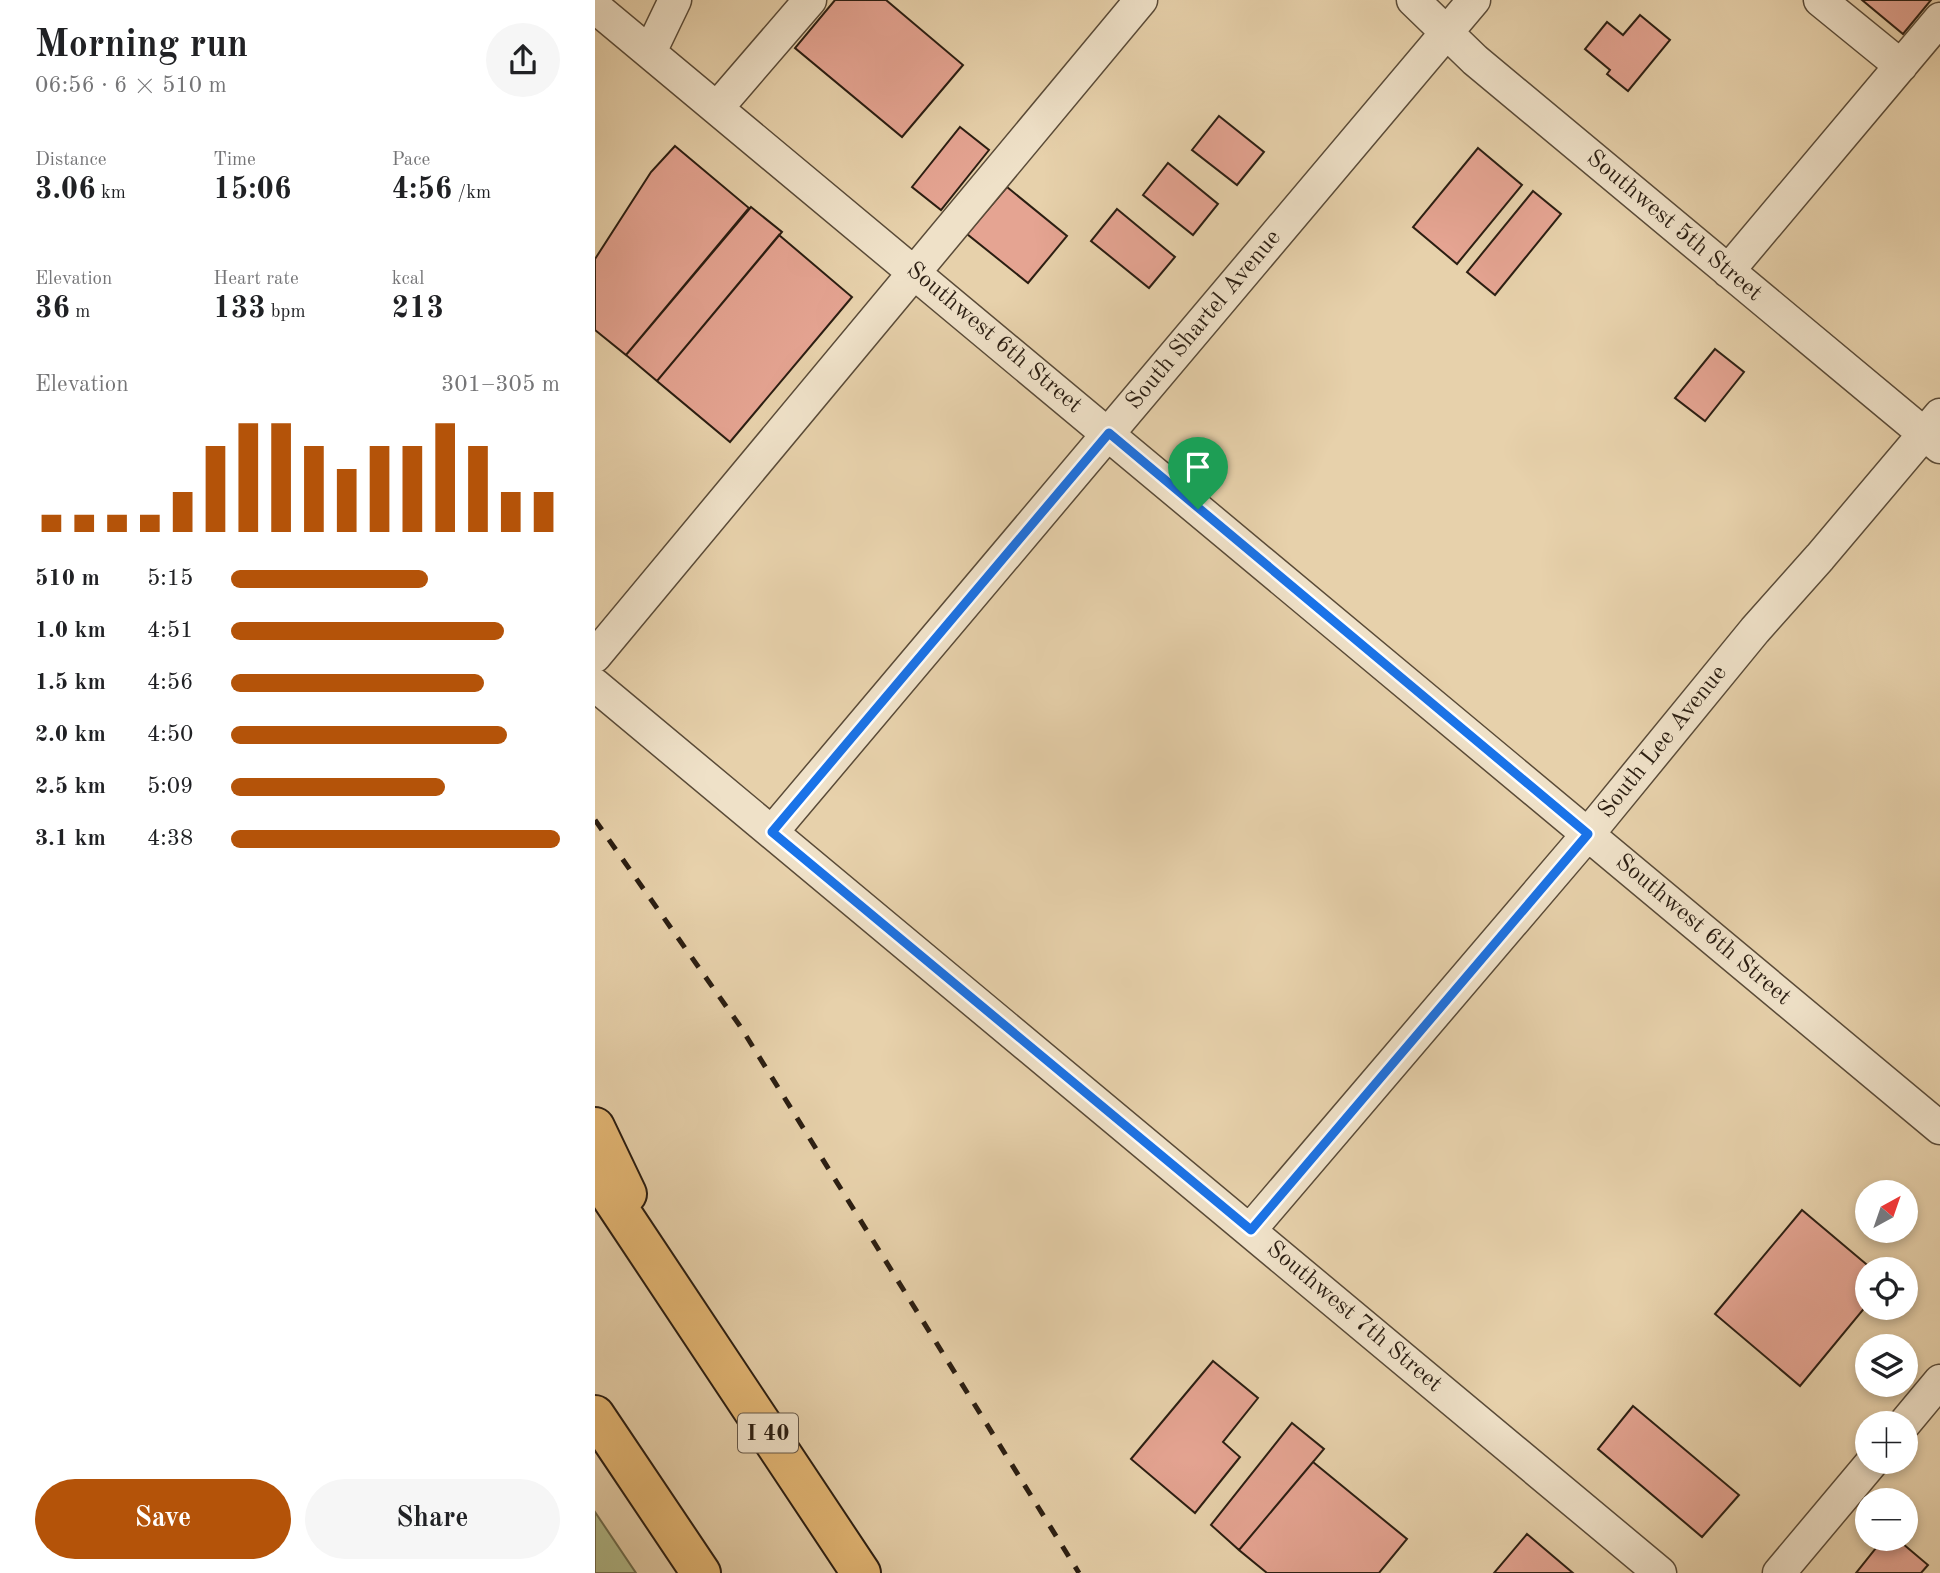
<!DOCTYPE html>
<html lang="en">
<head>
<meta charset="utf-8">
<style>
  body { margin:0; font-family:"Old Standard TT",serif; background:#f6f6f6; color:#202124; height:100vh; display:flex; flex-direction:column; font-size:26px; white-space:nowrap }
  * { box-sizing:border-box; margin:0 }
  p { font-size:23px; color:#757577 }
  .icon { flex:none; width:38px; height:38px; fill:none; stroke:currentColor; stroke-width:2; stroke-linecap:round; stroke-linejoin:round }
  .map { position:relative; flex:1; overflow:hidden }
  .panel { display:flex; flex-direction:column; background:#fff; width:595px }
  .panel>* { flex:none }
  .needle { width:46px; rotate:40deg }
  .buttons { position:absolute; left:1260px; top:1180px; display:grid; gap:14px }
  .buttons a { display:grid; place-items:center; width:63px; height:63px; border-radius:50%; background:#fff; box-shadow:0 4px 10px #0003; font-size:35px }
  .pin { position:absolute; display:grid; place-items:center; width:60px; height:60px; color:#fff; margin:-72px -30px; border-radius:50% 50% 50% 0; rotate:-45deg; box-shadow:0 0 7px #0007 }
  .pin .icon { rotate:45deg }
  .round { display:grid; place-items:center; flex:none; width:74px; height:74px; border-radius:37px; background:#f6f6f6 }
  .summary { display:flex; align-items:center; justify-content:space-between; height:119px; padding:0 35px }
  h1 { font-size:38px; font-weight:600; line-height:52px }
  .stats { display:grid; grid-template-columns:repeat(3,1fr); gap:10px; height:119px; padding:7px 35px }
  .stats div { display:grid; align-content:center }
  .stats b { font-size:30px; font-weight:600 }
  .stats small { font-size:19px; font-weight:400 }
  .stats p { font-size:19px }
  .chart { height:196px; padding:14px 35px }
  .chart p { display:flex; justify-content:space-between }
  .chart svg { width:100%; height:126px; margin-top:7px; stroke:#b45309; stroke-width:6 }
  .cta { display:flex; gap:14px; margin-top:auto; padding:14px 35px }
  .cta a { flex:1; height:80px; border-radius:42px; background:#b45309; color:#fff; font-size:28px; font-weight:600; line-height:80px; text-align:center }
  .cta a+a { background:#f6f6f6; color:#202124 }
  ul { padding:0 35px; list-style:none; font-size:23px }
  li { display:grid; grid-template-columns:112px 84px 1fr; align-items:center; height:52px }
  li i { height:18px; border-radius:9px; background:#b45309 }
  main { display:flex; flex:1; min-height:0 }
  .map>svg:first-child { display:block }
  .green { fill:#b2bc8c; stroke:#6e6d4f; stroke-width:2 }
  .building { fill:#e5a492; stroke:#2b1e12; stroke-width:2 }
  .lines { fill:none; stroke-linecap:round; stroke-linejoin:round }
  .minor-casing { stroke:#5a4b38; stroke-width:35 }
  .highway-casing { stroke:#2b1e12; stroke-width:42 }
  .minor { stroke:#efe1c8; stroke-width:32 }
  .highway { stroke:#e4b876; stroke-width:38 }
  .rail { stroke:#2b1e12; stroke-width:5; stroke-dasharray:12 12; stroke-linecap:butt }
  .route-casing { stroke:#fff; stroke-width:14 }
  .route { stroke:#1a73e8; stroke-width:9 }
  .labels { text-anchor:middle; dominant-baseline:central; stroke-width:6; stroke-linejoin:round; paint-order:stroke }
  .shield { fill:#efe1c8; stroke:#665849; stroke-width:2 }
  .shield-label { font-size:23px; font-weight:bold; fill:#2b1e12 }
  .street-label { font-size:24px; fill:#2b1e12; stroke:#efe1c8 }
</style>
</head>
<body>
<main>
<section class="panel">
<div class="summary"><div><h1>Morning run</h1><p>06:56 · 6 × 510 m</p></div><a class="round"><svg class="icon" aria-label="share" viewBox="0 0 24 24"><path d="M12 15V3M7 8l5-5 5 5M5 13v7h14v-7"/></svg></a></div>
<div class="stats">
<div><p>Distance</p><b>3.06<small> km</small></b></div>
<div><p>Time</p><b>15:06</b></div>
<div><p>Pace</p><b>4:56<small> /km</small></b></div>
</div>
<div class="stats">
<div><p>Elevation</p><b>36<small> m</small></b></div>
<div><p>Heart rate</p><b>133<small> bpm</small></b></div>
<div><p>kcal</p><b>213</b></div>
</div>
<div class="chart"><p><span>Elevation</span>301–305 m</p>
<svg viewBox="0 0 160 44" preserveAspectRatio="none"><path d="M5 44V38M15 44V38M25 44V38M35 44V38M45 44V30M55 44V14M65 44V6M75 44V6M85 44V14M95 44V22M105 44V14M115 44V14M125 44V6M135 44V14M145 44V30M155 44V30"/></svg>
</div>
<ul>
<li><b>510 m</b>5:15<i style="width:60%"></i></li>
<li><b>1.0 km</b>4:51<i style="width:83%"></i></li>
<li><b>1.5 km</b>4:56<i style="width:77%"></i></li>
<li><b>2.0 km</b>4:50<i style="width:84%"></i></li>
<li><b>2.5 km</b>5:09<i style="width:65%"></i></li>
<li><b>3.1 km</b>4:38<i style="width:100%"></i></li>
</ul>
<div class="cta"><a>Save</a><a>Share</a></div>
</section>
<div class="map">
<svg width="1345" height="1573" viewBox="0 0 1345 1573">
  <rect width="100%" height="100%" fill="#e7d1ab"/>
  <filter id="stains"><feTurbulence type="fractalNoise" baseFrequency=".00286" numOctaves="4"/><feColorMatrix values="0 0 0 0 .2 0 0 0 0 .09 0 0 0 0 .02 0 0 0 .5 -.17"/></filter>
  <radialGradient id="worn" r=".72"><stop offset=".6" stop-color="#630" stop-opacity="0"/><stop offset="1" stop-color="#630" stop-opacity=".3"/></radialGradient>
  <!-- green -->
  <path class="green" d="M0,1512l41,61h-41z"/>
  <!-- building -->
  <path class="building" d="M240,0h51l77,65 -61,72 -107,-89z
    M1267,0h69l-28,34z
    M1045,15l30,25 -42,51 -21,-17 3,-4 -25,-21 22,-27 16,13z
    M624,116l45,36 -27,33 -45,-35z
    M365,127l29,23 -48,60 -29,-23z
    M80,146l74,62 -123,147 -31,-25v-71l56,-87z
    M883,148l44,37 -65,79 -44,-37z
    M573,163l50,41 -25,31 -50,-40z
    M412,187l60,49 -39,47 -61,-49z
    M938,191l28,23 -66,81 -28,-23z
    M156,207l31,25 -125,149 -31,-26z
    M522,209l58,48 -26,31 -58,-47z
    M184,235l73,62 -122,145 -73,-61z
    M1120,349l29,23 -39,49 -30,-23z
    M1207,1210l70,59h-5v36l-67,81 -85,-72z
    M618,1361l45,37 -35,44 17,15 -45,56 -64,-54z
    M1038,1406l106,89 -37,42 -104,-88z
    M697,1423l32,26 -85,101 -28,-25z
    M718,1462l94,77 -28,34h-112l-28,-23z
    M932,1534l46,39h-79z
    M1289,1538h12l32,27 -7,8h-65z"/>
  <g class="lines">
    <defs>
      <path id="minor" d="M818,0l62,60 465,387
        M1225,0l81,66
        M0,7l1345,1121
        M55,52l25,-52
        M122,108l93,-108
        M1133,271l212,-252
        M0,656l546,-656
        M0,685l1065,888
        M177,832l702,-832
        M655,1230l338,-396 167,-204 65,-73 120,-142
        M1310,1423l35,-42
        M1184,1573l94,-112"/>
      <path id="highway" d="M0,1127l32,67
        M0,1173l266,400
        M0,1415l106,158"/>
    </defs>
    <!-- minor casing -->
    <use href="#minor" class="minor-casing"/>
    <!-- highway casing -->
    <use href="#highway" class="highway-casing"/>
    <!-- minor -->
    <use href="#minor" class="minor"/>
    <!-- highway -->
    <use href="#highway" class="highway"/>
    <!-- rail -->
    <path class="rail" d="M0,820l145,206 339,547"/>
  </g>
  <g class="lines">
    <defs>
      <path id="route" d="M514,433l479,401 -337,396 -479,-398z"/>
    </defs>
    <!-- route casing -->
    <use href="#route" class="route-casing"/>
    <!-- route -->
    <use href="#route" class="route"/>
  </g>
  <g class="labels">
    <!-- shield labels -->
    <rect class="shield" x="143" y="1413.5" width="60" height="39" rx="5"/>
    <g class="shield-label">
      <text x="173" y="1433">I 40</text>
    </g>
    <!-- street labels -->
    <g class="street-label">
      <text transform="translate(1079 226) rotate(40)">Southwest 5th Street</text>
      <text transform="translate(609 320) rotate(-50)">South Shartel Avenue</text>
      <text transform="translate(399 338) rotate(40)">Southwest 6th Street</text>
      <text transform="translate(1068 742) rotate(-51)">South Lee Avenue</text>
      <text transform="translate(1108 930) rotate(40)">Southwest 6th Street</text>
      <text transform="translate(759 1317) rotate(40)">Southwest 7th Street</text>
    </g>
  </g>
  <rect width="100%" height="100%" filter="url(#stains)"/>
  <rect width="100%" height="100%" fill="url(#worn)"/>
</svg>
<div class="buttons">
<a><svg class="needle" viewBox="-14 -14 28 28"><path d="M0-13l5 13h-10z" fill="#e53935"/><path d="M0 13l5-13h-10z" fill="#757577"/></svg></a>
<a><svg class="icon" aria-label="locate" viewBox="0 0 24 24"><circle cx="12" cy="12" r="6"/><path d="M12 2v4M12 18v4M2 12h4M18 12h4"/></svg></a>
<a><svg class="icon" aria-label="layers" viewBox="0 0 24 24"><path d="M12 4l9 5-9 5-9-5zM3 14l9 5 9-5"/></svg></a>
<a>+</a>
<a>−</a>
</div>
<div class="pin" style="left:603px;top:509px;background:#1e9e55"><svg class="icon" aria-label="arrive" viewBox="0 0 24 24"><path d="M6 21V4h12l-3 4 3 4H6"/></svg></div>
</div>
</main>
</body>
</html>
